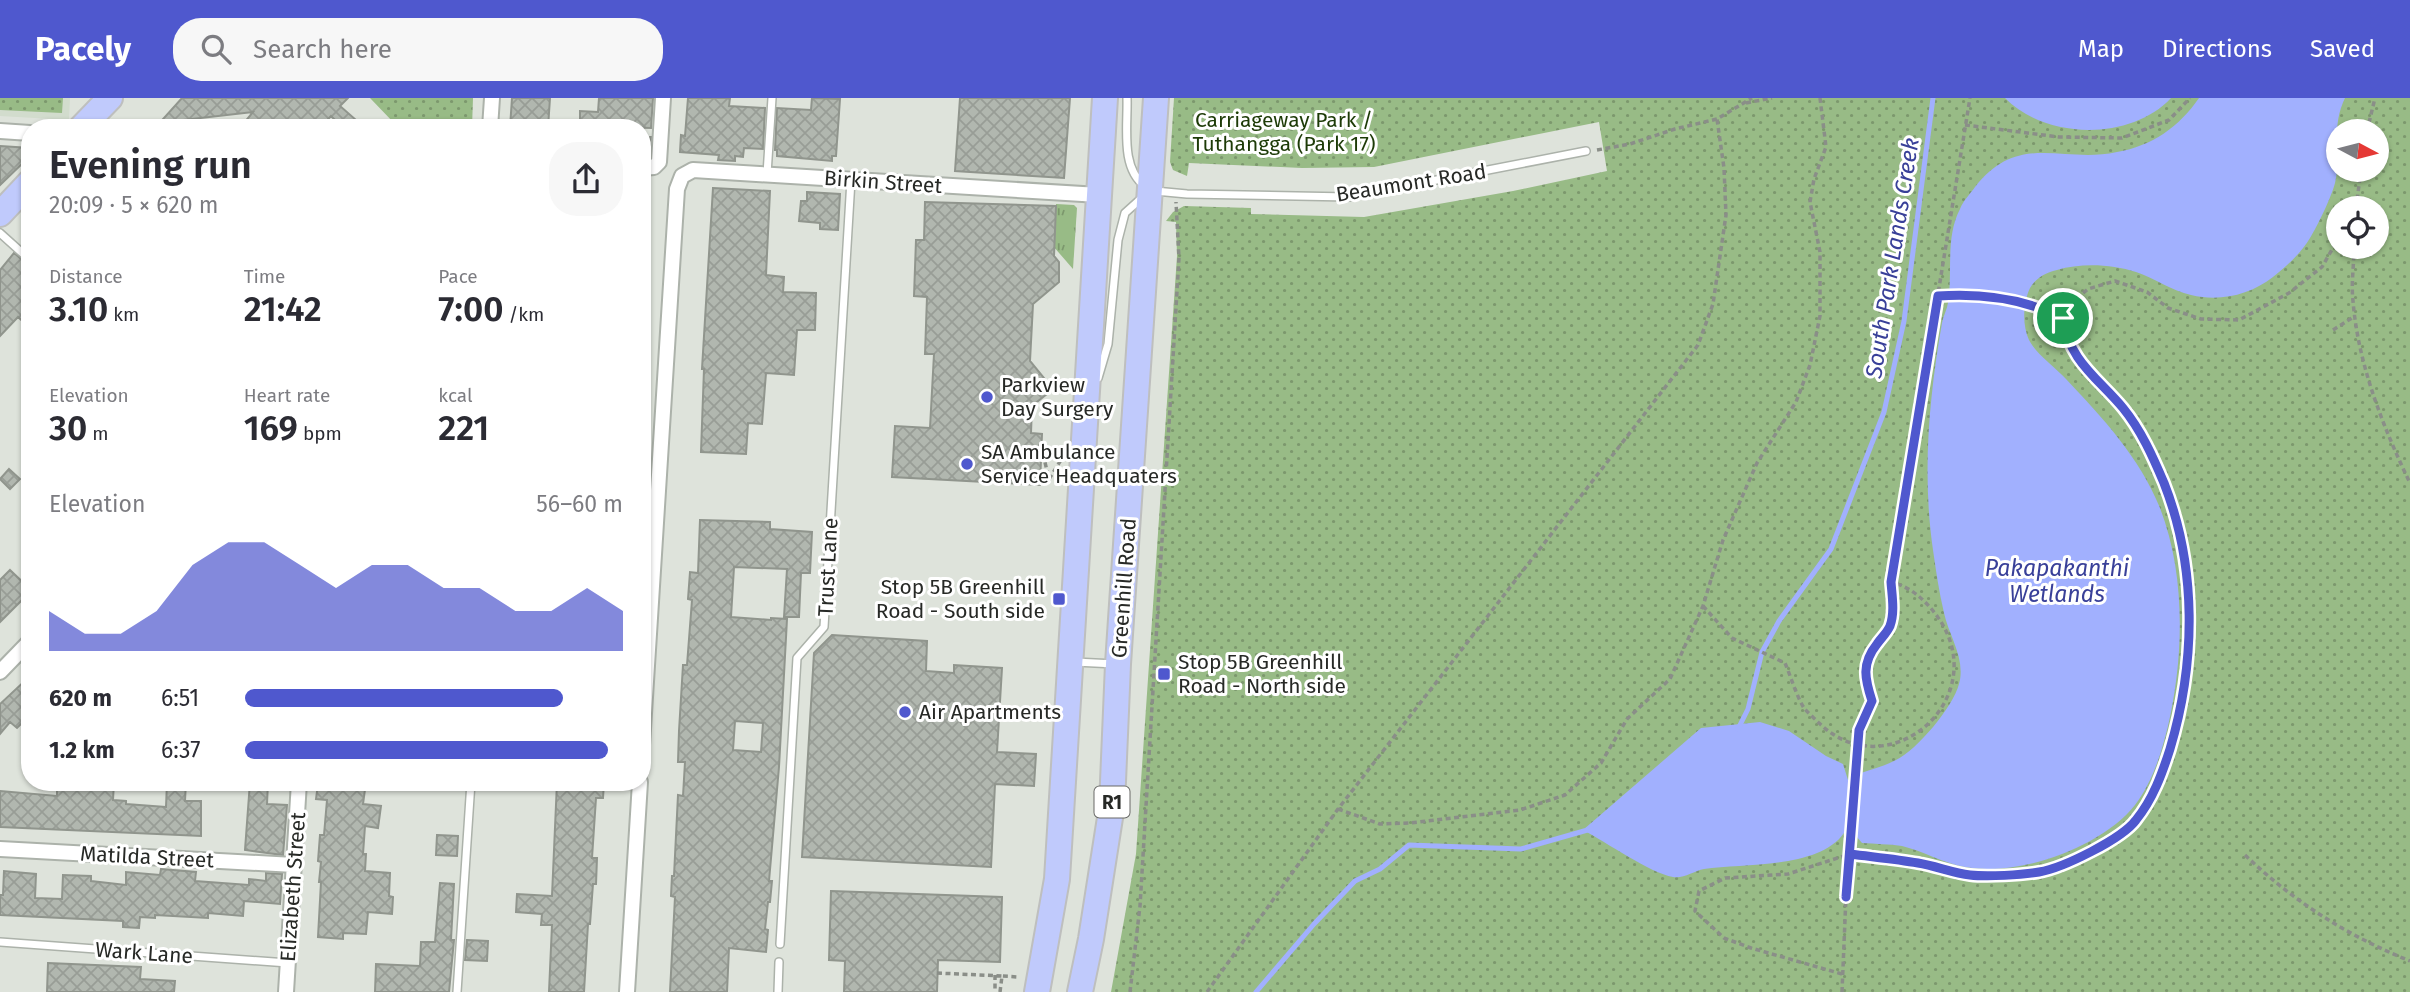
<!DOCTYPE html>
<html lang="en">
<head>
<meta charset="utf-8">
<style>
  body { margin:0; font-family:"Fira Sans",sans-serif; background:#f7f7f7; color:#2b2b33; height:100vh; display:flex; flex-direction:column; font-size:26px; white-space:nowrap }
  * { box-sizing:border-box; margin:0 }
  p { font-size:23px; color:#7c7c81 }
  .icon { flex:none; width:38px; height:38px; fill:none; stroke:currentColor; stroke-width:2; stroke-linecap:round; stroke-linejoin:round }
  .map { position:relative; flex:1; overflow:hidden }
  .panel { position:absolute; left:21px; top:21px; width:630px; height:672px; display:flex; flex-direction:column; background:#fff; border-radius:28px; box-shadow:0 2px 5px #0004 }
  .panel>* { flex:none }
  .needle { width:46px; rotate:97deg }
  .controls { position:absolute; left:2326px; top:21px; display:grid; gap:14px }
  .controls a { display:grid; place-items:center; width:63px; height:63px; border-radius:50%; background:#fff; box-shadow:0 2px 5px #0004; font-size:35px }
  .pin { position:absolute; display:grid; place-items:center; width:60px; height:60px; color:#fff; margin:-30px; border:4px solid #fff; border-radius:50%; box-shadow:0 2px 7px #0007 }
  .round { display:grid; place-items:center; flex:none; width:74px; height:74px; border-radius:28px; background:#f7f7f7 }
  .summary { display:flex; align-items:center; justify-content:space-between; height:119px; padding:0 28px }
  h1 { font-size:38px; font-weight:600; line-height:52px }
  .figures { display:grid; grid-template-columns:repeat(3,1fr); gap:10px; height:119px; padding:7px 28px }
  .figures div { display:grid; align-content:center }
  .figures b { font-size:35px; font-weight:600 }
  .figures small { font-size:19px; font-weight:400 }
  .figures p { font-size:19px }
  .chart { height:196px; padding:14px 28px }
  .chart p { display:flex; justify-content:space-between }
  .chart svg { width:100%; height:126px; margin-top:7px; fill:#4f58ce; opacity:.7 }
  ul { padding:0 28px; list-style:none; font-size:23px }
  li { display:grid; grid-template-columns:112px 84px 1fr; align-items:center; height:52px }
  li i { height:18px; border-radius:9px; background:#4f58ce }
  header { display:flex; align-items:center; gap:42px; box-sizing:border-box; height:98px; padding:0 35px; background:#4f58ce; color:#fff }
  header strong { font-size:33px }
  nav { display:flex; gap:38px; margin-inline-start:auto; font-size:24px }
  .search { width:490px; height:63px; background:#f7f7f7; display:flex; align-items:center; gap:18px; box-sizing:border-box; padding:0 24px; border-radius:28px; color:#7c7c81; font-size:26px }
  .map>svg:first-child { display:block }
  .built { fill:#d2dccd }
  .grass { fill:url(#grass-tufts) }
  .park { fill:url(#park-dots); fill-rule:evenodd }
  .water { fill:#a1b0fe }
  .lines { fill:none; stroke-linecap:round; stroke-linejoin:round }
  .stream { stroke:#a1b0fe; stroke-width:5 }
  .building { fill:url(#building-cross-hatch); stroke:#90958d; stroke-width:2; fill-rule:evenodd }
  .service-casing { stroke:#acb2aa; stroke-width:10 }
  .minor-casing { stroke:#acb2aa; stroke-width:18 }
  .trunk-casing { stroke:#bebfbe; stroke-width:28 }
  .path { stroke:#8a8e88; stroke-width:3.5; stroke-dasharray:5 3.5; stroke-linecap:butt }
  .service { stroke:#fff; stroke-width:7 }
  .minor { stroke:#fff; stroke-width:14 }
  .trunk { stroke:#c0cafc; stroke-width:24 }
  .route-casing { stroke:#fff; stroke-width:14 }
  .route { stroke:#4f58ce; stroke-width:9 }
  .poi-dot { fill:#4f58ce; stroke:#fff; stroke-width:2.5 }
  .labels { text-anchor:middle; dominant-baseline:central; stroke-width:6; stroke-linejoin:round; paint-order:stroke }
  .shield { fill:#fff; stroke:#686967; stroke-width:2 }
  .shield-label { font-size:19px; font-weight:bold; fill:#272926 }
  .park-label { font-size:21px; fill:#1d3b07; stroke:#fff }
  .street-label { font-size:21px; fill:#272926; stroke:#fff }
  .poi-label { font-size:21px; fill:#272926; stroke:#fff; text-anchor:start }
  .water-label { font-size:23px; font-style:italic; fill:#394099; stroke:#fff }
</style>
</head>
<body>
<header>
<strong>Pacely</strong>
<div class="search"><svg class="icon" aria-label="search" viewBox="0 0 24 24"><circle cx="10" cy="10" r="6"/><path d="M15 15l6 6"/></svg>Search here</div>
<nav><a>Map</a><a>Directions</a><a>Saved</a></nav>
</header>
<div class="map">
<svg width="2410" height="894" viewBox="0 0 2410 894">
  <defs>
    <pattern id="grass-tufts" width="24" height="20" patternUnits="userSpaceOnUse" patternTransform="scale(1.75)"><rect width="24" height="20" fill="#98bb86"/><path d="M3 7l-1-3M5 7V3M7 7l1-3M15 17l-1-3M17 17v-4M19 17l1-3" fill="none" stroke="#7c986d"/></pattern>
    <pattern id="park-dots" width="8" height="8" patternUnits="userSpaceOnUse" patternTransform="scale(1.75)"><rect width="8" height="8" fill="#98bb86"/><path d="M2 2h.1M6 6h.1" fill="none" stroke="#7c986d" stroke-width="1.8" stroke-linecap="round"/></pattern>
    <pattern id="building-cross-hatch" width="8" height="8" patternUnits="userSpaceOnUse" patternTransform="scale(1.75)"><rect width="8" height="8" fill="#b1b7af"/><path d="M0 0l8 8M0 8l8-8" fill="none" stroke="#989d96"/></pattern>
  </defs>
  <rect width="100%" height="100%" fill="#dee3db"/>
  <!-- built -->
  <path class="built" d="M0,0h70l-1,22 -69,-4z"/>
  <!-- grass -->
  <path class="grass" d="M1056,106l18,1 3,3 -4,61 -20,-23z"/>
  <!-- park -->
  <path class="park" d="M0,0h63l-1,15 -62,-3z
    M370,0h103l-1,30h-81l3,-5z
    M1174,0h1236v894h-1299l25,-138 41,-598 -1,-34 -10,-1 7,-9 11,-6 67,2v6l113,3 149,-26 94,-20 -8,-49 -225,45 -72,1 -113,-5 -2,13 -14,-6 -3,-8zM2338,33h38v39h-38zM2338,110h38v39h-38z"/>
  <!-- water -->
  <path class="water" d="M2005,0h166c-40,43 -125,42 -166,0z
    M2199,0h146c-15,31 -3,56 -10,85 -4,15 -17,42 -25,55 -9,15 -23,28 -37,39 -23,18 -53,25 -82,18 -19,-4 -37,-17 -55,-23 -25,-8 -55,-9 -79,-2 -12,3 -20,7 -27,18 -7,15 -8,37 -1,52 7,14 26,27 37,39 36,38 74,79 94,129 26,67 24,149 8,218 -7,28 -15,55 -33,79 -34,43 -117,72 -170,62 -22,-4 -42,-16 -63,-21 -13,-2 -27,-2 -40,-3l-6,-7 -12,-3c-25,36 -100,30 -140,36 -10,2 -21,10 -31,8 -23,-4 -67,-35 -90,-47l118,-102 59,-6 29,9 37,25 17,8 5,16 10,1 3,-8c11,-4 24,-7 35,-13 21,-10 57,-53 63,-76 7,-25 -10,-48 -15,-71 -5,-21 -8,-42 -11,-63 -11,-75 -4,-153 9,-227 1,-7 5,-13 6,-20 5,-31 -3,-65 12,-94 3,-8 10,-15 15,-22 44,-56 87,-23 142,-35 35,-6 62,-25 82,-54z"/>
  <g class="lines">
    <!-- stream -->
    <path class="stream" d="M1738,631l10,-20 14,-57 17,-31 52,-72 53,-137 20,-91 29,-223
      M1256,894l58,-68 41,-43 25,-12 29,-24 112,4 70,-20"/>
  </g>
  <!-- building -->
  <path class="building" d="M182,0h166l-8,8 16,14 -7,8h-6l-12,-12 -11,12h-80l13,-16 -70,8 8,8h-36z
    M512,0h38l-2,30h-38z
    M599,0h54l-2,30 -71,-2v-15l18,1z
    M688,0h42l-1,8 36,2 -2,41 -19,-1 -1,9 -8,-1v5l-17,-1 1,-5 -39,-3 1,-17 4,1z
    M812,0l28,1 -4,57h-4v5l-55,-5v-6h-2l2,-42 34,2z
    M960,0h110l-6,80 -109,-7z
    M642,39h9l-2,21h-7z
    M0,48l30,2v8l-30,29z
    M713,90l57,3 -4,84 18,2 -1,15 33,1 -1,37h-18l-3,45 -28,-2 -4,51 -14,-1 -2,31 -45,-2 3,-83h-2z
    M807,94l33,2 -2,36 -18,-1v-6l-21,-2 2,-20h6z
    M925,104l131,4 -2,50 5,6v20l-26,22 -3,57 23,28 -21,17 -1,27 11,1 -2,51 -148,-8 3,-51 35,2 4,-74h-9l2,-57 -13,-1 2,-56h8z
    M14,155l16,13v62l-12,-11 -18,19v-66z
    M9,371l11,10 -10,10 -10,-10z
    M700,422l70,2v7l42,3 -2,41h-9l-2,44h-15l3,-48 -53,-2 -3,50 40,3v-2l16,1 -8,148 -10,114h3l-2,21h-2l-3,27 3,1 -2,22 -37,-4 -2,44h-57l5,-95 -4,-1 1,-20h2l4,-81 5,1 2,-34h-7l1,-31 4,-66h4l5,-65 -4,-1 2,-27 8,1zM735,623l28,2 -2,29 -28,-2z
    M10,472l20,19v3l-30,30v-42z
    M832,537l95,6 -1,30 28,2v-8l48,3 -5,84 39,2 -2,32 -39,-2 -4,83 -189,-10 12,-204z
    M30,578v39l-13,13 -7,-6 -10,12v-30z
    M84,684h30l-1,18 13,1v3l40,3 1,-25h19l-1,19h16v35l-201,-9v-36l57,5v-10l27,1z
    M250,684h18l-1,22 20,1 -4,50 -38,-5z
    M322,684h44l-3,22 18,2 -3,22 -13,-2 -2,28h3l-1,17 25,2 -1,23 4,1 -1,17 -24,-2 -2,22 -23,-1v6l-25,-2 3,-55h-2l2,-20 -3,-1 2,-26h4l3,-35 -11,-1 2,-15h4z
    M557,684h47l-1,16h-7l-4,60h5l-1,26h-3l-3,40h-2l-4,68h-35l3,-67h-11l1,-11 -26,-2 1,-18 35,2z
    M437,737l21,1 -1,20 -21,-1z
    M161,771l35,3 -1,9 54,4v-6l17,2v-8l16,1 -2,30 -36,-3 -1,15 -35,-3v5l-53,-3v3l-15,-1 -1,11 -16,-1v-6l-123,-6v-20h3l1,-24 32,3 -1,24 27,1 1,-24 28,1v5l35,4v-13l34,3z
    M440,785l14,1 -3,56h3l-5,52h-74l1,-28 44,2 1,-24h14z
    M831,793l171,6 -2,65 -62,-2 -1,32h-93l1,-31 -16,-1z
    M467,842l21,1 -1,20 -22,-1z
    M48,865l93,4 -1,12 35,2 -1,11h-127z"/>
  <g class="lines">
    <defs>
      <path id="service" d="M1127,0c1,28 -7,70 18,88
        M767,76l5,-76
        M1155,93l32,3 162,3 237,-46
        M0,135l30,27
        M1098,280l10,-34 10,-104 7,-27 20,-18
        M1075,564l40,2
        M0,844l288,21
        M780,846l17,-286 27,-31 27,-447
        M457,894l14,-210
        M778,894l1,-30"/>
      <path id="minor" d="M490,30l2,-30
        M0,33l30,2
        M642,70l12,-1 5,-5 4,-64
        M0,574l30,-31
        M642,647l35,-556 5,-13 11,-6 406,25
        M0,751l294,16
        M286,894l13,-210
        M627,894l13,-210"/>
      <path id="trunk" d="M81,30l29,-30
        M0,116l30,-32
        M1037,894l20,-113 48,-781
        M1080,894l11,-53 21,-134 6,-141 38,-566"/>
    </defs>
    <!-- service casing -->
    <use href="#service" class="service-casing"/>
    <!-- minor casing -->
    <use href="#minor" class="minor-casing"/>
    <!-- trunk casing -->
    <use href="#trunk" class="trunk-casing"/>
    <!-- path -->
    <path class="path" d="M1746,5l26,-5
      M1965,27l94,12 63,1 47,-18 21,-22
      M2367,33l8,-33
      M1597,52l33,-6 45,-15 42,-10 35,-21
      M2356,110l5,-38
      M2354,149c0,18 -3,37 -1,54 5,63 30,126 57,182
      M1939,198c44,-3 84,3 124,22
      M2333,232l22,-14
      M1042,352l24,2 -17,27z
      M1703,508l29,32 53,25c6,14 11,32 19,45 4,5 10,10 15,15 70,68 177,-26 118,-107 -12,-16 -26,-29 -46,-34
      M1338,711l42,15 30,-1 110,-13 45,-15 36,-32 26,-44 43,-40 33,-73 20,-66 34,-77 39,-61 14,-37 10,-49v-64l-10,-50 4,-23 12,-32 -6,-49
      M2245,757c49,47 103,81 165,106
      M1846,799l13,-167 13,-29c-7,-22 -11,-37 5,-57 4,-6 10,-11 13,-18 5,-14 2,-30 1,-44l79,-484
      M937,875l65,3
      M1842,876l-91,-26 -27,-10 -29,-27 4,-20 26,-13 63,-4 62,-20 71,9 49,12 71,-3 50,-19 44,-31 25,-40 17,-58 11,-61 1,-62 -8,-63 -17,-54 -21,-46 -18,-28 -50,-53 -10,-25 -2,-14 5,-13 20,-16 27,-8 32,11 21,16 33,11 38,1 50,-27 33,-26 16,-28
      M995,877v17
      M1000,894l2,-16 16,1
      M1130,894l10,-86 39,-648 -3,-56
      M1207,894l131,-183 360,-464 15,-41 13,-89 -2,-47 -7,-49
      M1842,894l4,-96"/>
    <!-- service -->
    <use href="#service" class="service"/>
    <!-- minor -->
    <use href="#minor" class="minor"/>
    <!-- trunk -->
    <use href="#trunk" class="trunk"/>
  </g>
  <g class="lines">
    <defs>
      <path id="route" d="M2063,220c-40,-20 -81,-25 -125,-22l-47,286c1,14 4,30 -1,44 -3,7 -9,12 -13,18 -16,20 -12,35 -5,57l-13,29 -13,167 4,-43c23,3 46,5 68,9 18,3 35,10 52,12 17,2 52,0 69,-3 24,-4 83,-33 97,-52 17,-21 26,-46 34,-71 26,-87 27,-182 -6,-266 -11,-26 -23,-53 -41,-75 -26,-31 -54,-47 -60,-90"/>
    </defs>
    <!-- route casing -->
    <use href="#route" class="route-casing"/>
    <!-- route -->
    <use href="#route" class="route"/>
  </g>
  <!-- markers -->
  <g class="poi-dot">
    <circle cx="987" cy="299" r="7"/>
    <circle cx="967" cy="366" r="7"/>
    <rect x="1052" y="494" width="14" height="14" rx="3.5"/>
    <rect x="1157" y="569" width="14" height="14" rx="3.5"/>
    <circle cx="905" cy="614" r="7"/>
  </g>
  <g class="labels">
    <!-- shield labels -->
    <rect class="shield" x="1094.5" y="688.5" width="35" height="31" rx="5"/>
    <g class="shield-label">
      <text x="1112" y="704">R1</text>
    </g>
    <!-- park labels -->
    <g class="park-label">
      <text x="1284" y="22">Carriageway Park /<tspan x="1284" dy="24">Tuthangga (Park 17)</tspan></text>
    </g>
    <!-- street labels -->
    <g class="street-label">
      <text transform="translate(883 84) rotate(4)">Birkin Street</text>
      <text transform="translate(1411 85) rotate(-9)">Beaumont Road</text>
      <text transform="translate(828 469) rotate(-87)">Trust Lane</text>
      <text transform="translate(1124 490) rotate(-86)">Greenhill Road</text>
      <text transform="translate(147 759) rotate(3)">Matilda Street</text>
      <text transform="translate(293 789) rotate(-86)">Elizabeth Street</text>
      <text transform="translate(144 855) rotate(4)">Wark Lane</text>
    </g>
    <!-- poi labels -->
    <g class="poi-label">
      <text x="1001" y="287">Parkview<tspan x="1001" dy="24">Day Surgery</tspan></text>
      <text x="981" y="354">SA Ambulance<tspan x="981" dy="24">Service Headquaters</tspan></text>
      <text x="1045" y="489" text-anchor="end">Stop 5B Greenhill<tspan x="1045" dy="24">Road - South side</tspan></text>
      <text x="1178" y="564">Stop 5B Greenhill<tspan x="1178" dy="24">Road - North side</tspan></text>
      <text x="919" y="614">Air Apartments</text>
    </g>
    <!-- water labels -->
    <g class="water-label">
      <text transform="translate(1892 160) rotate(-81)">South Park Lands Creek</text>
      <text x="2057" y="470">Pakapakanthi<tspan x="2057" dy="26">Wetlands</tspan></text>
    </g>
  </g>
</svg>
<div class="controls">
<a><svg class="needle" viewBox="-14 -14 28 28"><path d="M0-13l5 13h-10z" fill="#e53935"/><path d="M0 13l5-13h-10z" fill="#7c7c81"/></svg></a>
<a><svg class="icon" aria-label="locate" viewBox="0 0 24 24"><circle cx="12" cy="12" r="6"/><path d="M12 2v4M12 18v4M2 12h4M18 12h4"/></svg></a>
</div>
<div class="pin" style="left:2063px;top:220px;background:#1e9e55"><svg class="icon" aria-label="arrive" viewBox="0 0 24 24"><path d="M6 21V4h12l-3 4 3 4H6"/></svg></div>
<section class="panel">
<div class="summary"><div><h1>Evening run</h1><p>20:09 · 5 × 620 m</p></div><a class="round"><svg class="icon" aria-label="share" viewBox="0 0 24 24"><path d="M12 15V3M7 8l5-5 5 5M5 13v7h14v-7"/></svg></a></div>
<div class="figures">
<div><p>Distance</p><b>3.10<small> km</small></b></div>
<div><p>Time</p><b>21:42</b></div>
<div><p>Pace</p><b>7:00<small> /km</small></b></div>
</div>
<div class="figures">
<div><p>Elevation</p><b>30<small> m</small></b></div>
<div><p>Heart rate</p><b>169<small> bpm</small></b></div>
<div><p>kcal</p><b>221</b></div>
</div>
<div class="chart"><p><span>Elevation</span>56–60 m</p>
<svg viewBox="0 0 160 44" preserveAspectRatio="none"><path d="M0 44V30L10 38L20 38L30 30L40 14L50 6L60 6L70 14L80 22L90 14L100 14L110 22L120 22L130 30L140 30L150 22L160 30V44z"/></svg>
</div>
<ul>
<li><b>620 m</b>6:51<i style="width:84%"></i></li>
<li><b>1.2 km</b>6:37<i style="width:96%"></i></li>
</ul>
</section>
</div>
</body>
</html>
